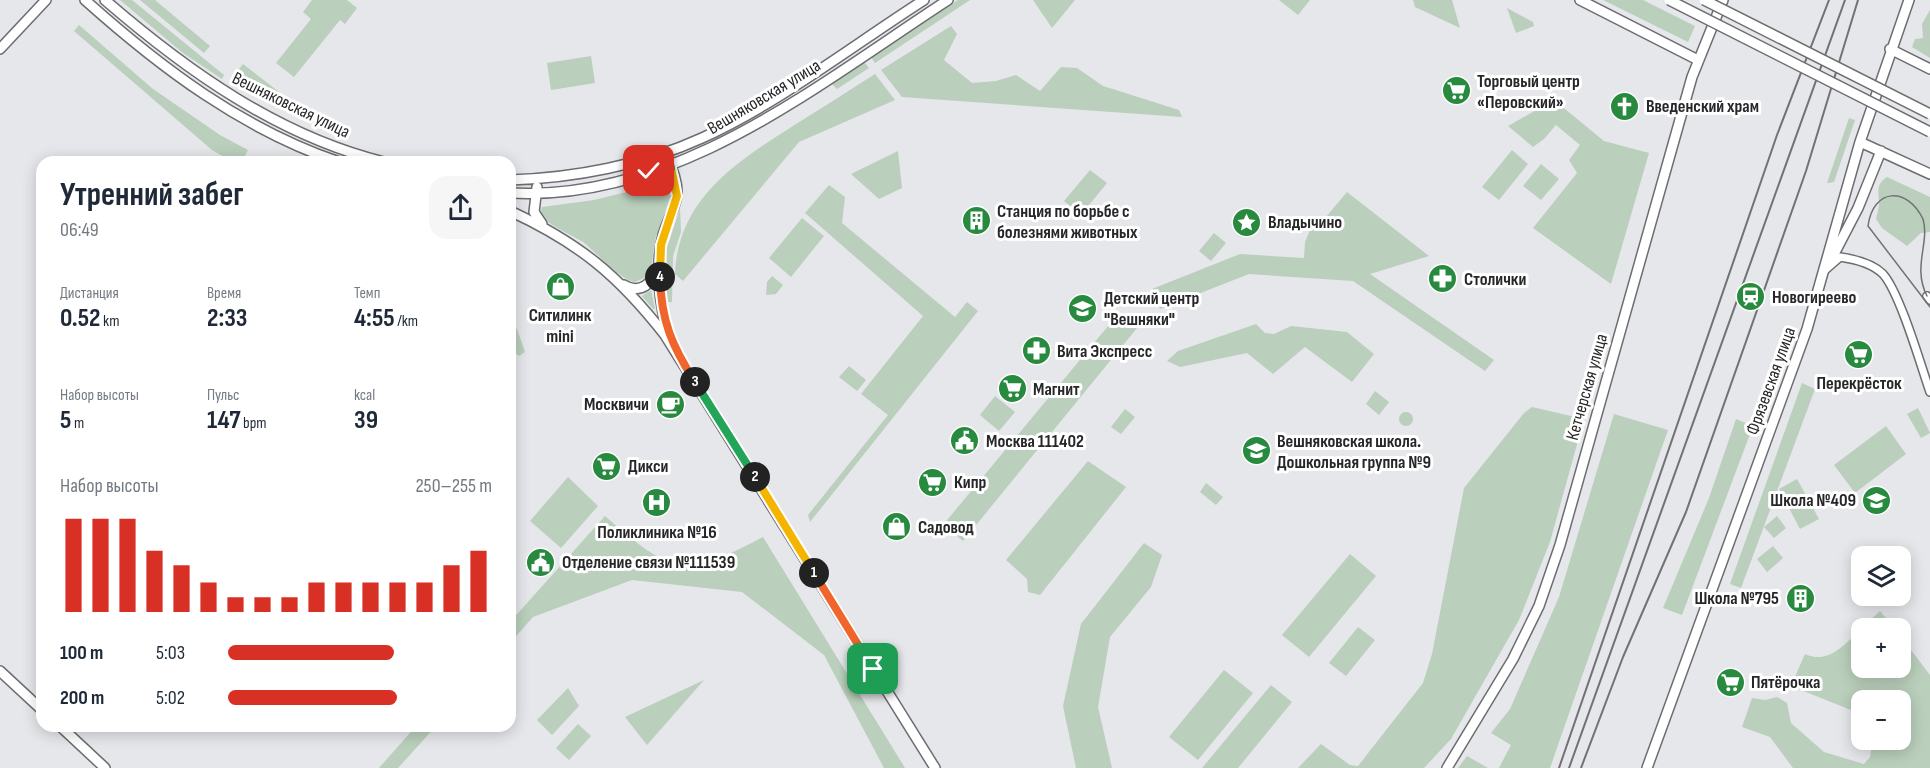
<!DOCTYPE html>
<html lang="ru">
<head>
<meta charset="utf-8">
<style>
  body { margin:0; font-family:"Sofia Sans Condensed",sans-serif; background:#f6f6f7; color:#1f2937; height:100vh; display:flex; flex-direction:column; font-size:22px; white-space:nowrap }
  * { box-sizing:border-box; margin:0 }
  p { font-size:20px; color:#747a83 }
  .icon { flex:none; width:33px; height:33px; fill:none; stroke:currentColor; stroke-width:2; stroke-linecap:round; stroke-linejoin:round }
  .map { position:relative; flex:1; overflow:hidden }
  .drawer { position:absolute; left:36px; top:156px; width:480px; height:576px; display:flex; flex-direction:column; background:#fff; border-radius:18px; box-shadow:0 3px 15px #0003 }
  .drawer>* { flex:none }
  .tools { position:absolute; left:1851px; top:546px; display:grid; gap:12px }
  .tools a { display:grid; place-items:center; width:60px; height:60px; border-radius:12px; background:#fff; box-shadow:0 3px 15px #0003; font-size:30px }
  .pin { position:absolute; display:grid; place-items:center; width:51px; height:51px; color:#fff; margin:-26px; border-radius:12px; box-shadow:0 3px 9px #0006 }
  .km { position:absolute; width:30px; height:30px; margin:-15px; border-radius:50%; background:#222; color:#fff; font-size:16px; line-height:30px; text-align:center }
  .round { display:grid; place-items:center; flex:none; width:63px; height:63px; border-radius:18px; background:#f6f6f7 }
  .head { display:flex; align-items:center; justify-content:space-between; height:102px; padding:0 24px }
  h1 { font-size:33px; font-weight:700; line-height:45px }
  .stats { display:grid; grid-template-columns:repeat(3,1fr); gap:9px; height:102px; padding:6px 24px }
  .stats div { display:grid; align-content:center }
  .stats b { font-size:26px; font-weight:700 }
  .stats small { font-size:16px; font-weight:400 }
  .stats p { font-size:16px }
  .chart { height:168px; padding:12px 24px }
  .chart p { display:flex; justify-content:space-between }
  .chart svg { width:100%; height:108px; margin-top:6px; stroke:#d93025; stroke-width:6 }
  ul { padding:0 24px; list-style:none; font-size:20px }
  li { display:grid; grid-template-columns:96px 72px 1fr; align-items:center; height:45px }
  li i { height:15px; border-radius:8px; background:#d93025 }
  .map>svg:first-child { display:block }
  .green { fill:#bacfbc }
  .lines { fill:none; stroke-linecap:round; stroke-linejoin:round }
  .street-casing { stroke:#6c6d71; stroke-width:10 }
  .secondary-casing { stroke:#6c6d71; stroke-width:12 }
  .street { stroke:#fff; stroke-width:7 }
  .secondary { stroke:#fff; stroke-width:9 }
  .tram { stroke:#727275; stroke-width:1.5 }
  .rail { stroke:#727275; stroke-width:2 }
  .secondary-bridge-casing { stroke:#6c6d71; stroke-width:12; stroke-linecap:butt }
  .secondary-bridge { stroke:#fff; stroke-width:9 }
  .split-1-casing { stroke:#fff; stroke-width:12 }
  .split-2-casing { stroke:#fff; stroke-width:12 }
  .split-3-casing { stroke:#fff; stroke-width:12 }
  .split-4-casing { stroke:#fff; stroke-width:12 }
  .split-5-casing { stroke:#fff; stroke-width:12 }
  .split-6-casing { stroke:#fff; stroke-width:12 }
  .split-1 { stroke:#f0652b; stroke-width:8 }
  .split-2 { stroke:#f5b400; stroke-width:8 }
  .split-3 { stroke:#22a559; stroke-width:8 }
  .split-4 { stroke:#f0652b; stroke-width:8 }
  .split-5 { stroke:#f5b400; stroke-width:8 }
  .split-6 { stroke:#22a559; stroke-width:8 }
  .labels { text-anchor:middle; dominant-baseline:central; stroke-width:6; stroke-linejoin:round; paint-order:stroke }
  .poi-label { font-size:18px; font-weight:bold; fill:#272729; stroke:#fff; text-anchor:start }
  .street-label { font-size:18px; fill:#272729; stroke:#fff }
</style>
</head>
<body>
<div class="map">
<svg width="1930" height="768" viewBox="0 0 1930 768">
  <rect width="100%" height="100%" fill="#e6e7eb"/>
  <!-- green -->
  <path class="green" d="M120,0h12l92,75 -2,4 -39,-26z
    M140,0h15l55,46 -6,7z
    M312,0h35l10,8 -12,16 -5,-4 -46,57 -18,-14 35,-44 -8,-7z
    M958,0h12l-95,63 -4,-6z
    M1033,0h42l-23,28z
    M1279,0h31l-12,15z
    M1413,0h39l8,28 -45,-21z
    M1603,0h40l52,26 -7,16z
    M1507,8l26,14 1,4 -18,7z
    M1930,10v48l-18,-11 3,-8 8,-1 -1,-14z
    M79,25l74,64 67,46 28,15 -6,12h-9l-21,-12 -138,-119z
    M951,26l6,8 -13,26 28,23 24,-2 20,-6 24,16 21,-24 16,1 26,18 76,24 3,7 -280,-20 -21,-27z
    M591,56l4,27 -44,7 -4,-27z
    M864,62l5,6 -32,21 -6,-6z
    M243,64l36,28 -8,12 -41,-23z
    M875,74l20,26 -96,42 -116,139 -8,-7c3,-75 61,-112 118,-148 27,-17 54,-34 82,-52z
    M1554,100l50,41 45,12 -38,131 -78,-56 44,-55 -8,-13 11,-15 -24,-20 -12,14 -11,8 -25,-21z
    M1849,118l6,2 -21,62 -7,1z
    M1512,150l16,14 -29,36 -17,-13z
    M898,151l4,37 -23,11 -28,-25z
    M1541,164l18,15 -18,21 -18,-14z
    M1090,170l17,13 -26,32 -17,-14z
    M1887,177l43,20v35l-9,1 -14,13 -25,-18 -6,-9c1,-6 3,-10 3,-15 0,-13 -4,-19 8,-27z
    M667,182l4,14 -15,40 -5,33 -5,8 -11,5c-15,-2 -39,-30 -52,-40 -11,-7 -37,-18 -43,-28l2,-7 52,-7z
    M829,185l16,12 -3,26 113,94 12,-15 11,9 -168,211 -2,-7 80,-100 -27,-21 62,-78 -118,-103z
    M1347,192l82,64 -59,18 124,86 -9,11 -132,-90 -104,-7 -89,35 -8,-20 88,-35 64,4 1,-16 5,-12 6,-1z
    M680,208l1,24 -8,24 -1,46h-5l-1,-51z
    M802,218l22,18 -33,41 -22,-19z
    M1214,233l12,10 -15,18 -12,-10z
    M772,276l11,9 -7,9 -10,1 1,-13z
    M651,290l4,19h-2l-11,-13z
    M1118,314l19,14 -174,213 -20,-16z
    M1256,324l9,9 9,1 17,-8 56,6 27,22 -22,28 -47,-35 -32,27 -26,-21 -67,14 -13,-6 11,-10z
    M513,327l4,2 8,23 -6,4 -9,-7v-19z
    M849,366l17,14 -9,11 -18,-14z
    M1802,383l13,6 -74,199 -11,-4z
    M1375,391l14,11 -10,13 -13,-11z
    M995,396l20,16 -16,19 -19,-16z
    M1532,407l52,12 -34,123 -31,78 -68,119 -27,29h-126l23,-24 29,21 8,1 65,-83 9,-29 32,-166 60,-75z
    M1918,408l12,25 -9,5 -14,-24z
    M1125,409l10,8 -14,17 -10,-7z
    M1399 419a7 7 0 1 1 14 0a7 7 0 1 1-14 0Z
    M1614,414l54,16 -118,338h-51l12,-23 -20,-12 19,-24 49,-112z
    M1736,419l17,7 -71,189 -19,-7 46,-110z
    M1886,426l20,28 -51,39 -21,-28z
    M1088,461l38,26 -86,108 -12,-3 -1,-13 -21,-19z
    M568,477l30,29 -37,42 -31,-27z
    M1797,479l22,40 -19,10 -21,-40z
    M1206,483l17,14 -7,8 -16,-13z
    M605,516c66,58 79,63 158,21l142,231h-21l-60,-113 -82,-63 -110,-12 -99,37 -23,26v-21z
    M1777,516l9,12 -12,10 -10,-11z
    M1144,543l18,12 -11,32 -41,50 -12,70 14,61h-36l-13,-62 18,-82z
    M1773,546l10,12 -16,14 -10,-13z
    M1350,554l26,22 -67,81 -27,-22z
    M1880,611l14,17h-32z
    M1358,627l17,13 -29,36 -17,-13z
    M1862,629v39h38l1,-31 29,38v93h-137l-23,-31 -28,-10 10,-29 13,2 12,-3 10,6 4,20 33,29 40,12 6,-7 3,-17h27v-40h-38l-1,14 -70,-28 14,-32c24,11 39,-10 57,-25z
    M1224,670l29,23 -55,67 -29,-23z
    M704,680l-57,65 -22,-28z
    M1271,685l21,17 -54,66h-36z
    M568,688l11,18 -27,29 -15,-15z
    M578,724l13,12 -22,24 -13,-12z
    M416,726h20l-38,42h-19z
    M1467,756l21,12h-30z"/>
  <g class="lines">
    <defs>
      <path id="street" d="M1824,271l16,-14c14,2 33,7 43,17 17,19 38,92 47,118
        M1927,296l3,4"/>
      <path id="secondary" d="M85,0c76,68 157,129 254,162
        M105,0c81,70 173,136 279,162
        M1580,0l118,60
        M0,49l46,-49
        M1890,49l40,20
        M1860,142l70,32
        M665,151c5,13 13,29 12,44 -2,14 -10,26 -14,40 -8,31 -4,70 6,100
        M510,180c64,-2 133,-15 192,-42 77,-35 150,-92 222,-138
        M537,187l-3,25 8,12
        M510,193c166,9 307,-108 438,-193
        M510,211c69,32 108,64 155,124l270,433
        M1832,258l26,-50 23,-57
        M624,285c16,10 29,-2 34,-17
        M0,671l42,39
        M60,726l45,42
        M1447,768l66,-109 26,-53 21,-61 132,-468 31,-77
        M1647,768l160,-439 53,-187 49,-142"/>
    </defs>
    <!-- street casing -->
    <use href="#street" class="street-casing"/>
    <!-- secondary casing -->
    <use href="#secondary" class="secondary-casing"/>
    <!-- street -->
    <use href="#street" class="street"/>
    <!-- secondary -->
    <use href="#secondary" class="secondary"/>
    <!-- tram -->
    <path class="tram" d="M1927,296c-15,-29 3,-53 -4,-77 -16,-33 -50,-31 -55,7l62,81"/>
    <!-- rail -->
    <path class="rail" d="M1559,768l218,-633 52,-135
      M1569,768l276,-768
      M1581,768l42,-111 63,-145 120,-341 52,-171"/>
    <defs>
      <path id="secondary-bridge" d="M1669,0l261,132
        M1704,0l226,114"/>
    </defs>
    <!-- secondary-bridge casing -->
    <use href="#secondary-bridge" class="secondary-bridge-casing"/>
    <!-- secondary-bridge -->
    <use href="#secondary-bridge" class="secondary-bridge"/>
  </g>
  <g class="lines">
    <defs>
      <path id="split-1" d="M814,573l59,96"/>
      <path id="split-2" d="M755,477l59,96"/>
      <path id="split-3" d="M695,382l60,95"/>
      <path id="split-4" d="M660,277c1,44 12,69 35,105"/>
      <path id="split-5" d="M660,277l1,-32 16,-49 -6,-28"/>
      <path id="split-6" d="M649,171l21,-7 1,4"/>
    </defs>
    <!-- split-1 casing -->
    <use href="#split-1" class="split-1-casing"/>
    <!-- split-2 casing -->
    <use href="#split-2" class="split-2-casing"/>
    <!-- split-3 casing -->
    <use href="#split-3" class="split-3-casing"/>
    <!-- split-4 casing -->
    <use href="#split-4" class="split-4-casing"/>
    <!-- split-5 casing -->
    <use href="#split-5" class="split-5-casing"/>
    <!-- split-6 casing -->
    <use href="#split-6" class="split-6-casing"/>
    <!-- split-1 -->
    <use href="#split-1" class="split-1"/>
    <!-- split-2 -->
    <use href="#split-2" class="split-2"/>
    <!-- split-3 -->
    <use href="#split-3" class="split-3"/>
    <!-- split-4 -->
    <use href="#split-4" class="split-4"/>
    <!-- split-5 -->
    <use href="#split-5" class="split-5"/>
    <!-- split-6 -->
    <use href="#split-6" class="split-6"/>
  </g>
  <!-- icons -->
  <defs>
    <symbol id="supermarket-disc" viewBox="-11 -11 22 22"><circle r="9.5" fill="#278a3f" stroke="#fff"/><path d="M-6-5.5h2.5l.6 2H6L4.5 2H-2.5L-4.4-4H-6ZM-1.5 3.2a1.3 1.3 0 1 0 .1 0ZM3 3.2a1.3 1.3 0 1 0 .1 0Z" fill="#fff"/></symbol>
    <symbol id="church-disc" viewBox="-11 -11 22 22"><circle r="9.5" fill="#278a3f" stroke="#fff"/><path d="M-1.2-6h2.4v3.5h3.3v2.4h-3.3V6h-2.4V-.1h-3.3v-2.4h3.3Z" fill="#fff"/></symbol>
    <symbol id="building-disc" viewBox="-11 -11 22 22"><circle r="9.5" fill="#278a3f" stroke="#fff"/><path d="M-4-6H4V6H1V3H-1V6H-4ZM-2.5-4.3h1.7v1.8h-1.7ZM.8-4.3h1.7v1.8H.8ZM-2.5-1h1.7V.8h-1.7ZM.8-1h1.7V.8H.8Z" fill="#fff"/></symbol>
    <symbol id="sight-disc" viewBox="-11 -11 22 22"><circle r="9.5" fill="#278a3f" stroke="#fff"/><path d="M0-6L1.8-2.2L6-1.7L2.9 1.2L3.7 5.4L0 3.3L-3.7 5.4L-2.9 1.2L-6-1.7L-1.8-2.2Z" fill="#fff"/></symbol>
    <symbol id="pharmacy-disc" viewBox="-11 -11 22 22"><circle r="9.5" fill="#278a3f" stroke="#fff"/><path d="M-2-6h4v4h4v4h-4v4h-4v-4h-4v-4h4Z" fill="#fff"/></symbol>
    <symbol id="shop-disc" viewBox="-11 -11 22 22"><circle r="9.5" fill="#278a3f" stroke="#fff"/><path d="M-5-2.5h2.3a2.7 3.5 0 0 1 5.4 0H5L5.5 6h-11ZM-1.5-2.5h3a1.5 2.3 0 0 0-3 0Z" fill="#fff"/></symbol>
    <symbol id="station-disc" viewBox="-11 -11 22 22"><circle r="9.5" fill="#278a3f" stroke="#fff"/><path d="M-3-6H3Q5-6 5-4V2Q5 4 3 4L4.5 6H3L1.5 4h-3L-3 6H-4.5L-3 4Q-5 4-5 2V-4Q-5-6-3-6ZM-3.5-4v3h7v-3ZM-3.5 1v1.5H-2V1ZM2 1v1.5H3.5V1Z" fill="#fff"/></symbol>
    <symbol id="school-disc" viewBox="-11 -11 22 22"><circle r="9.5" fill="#278a3f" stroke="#fff"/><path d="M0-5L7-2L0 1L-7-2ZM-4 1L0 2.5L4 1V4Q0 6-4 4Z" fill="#fff"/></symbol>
    <symbol id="cafe-disc" viewBox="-11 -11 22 22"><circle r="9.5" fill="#278a3f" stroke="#fff"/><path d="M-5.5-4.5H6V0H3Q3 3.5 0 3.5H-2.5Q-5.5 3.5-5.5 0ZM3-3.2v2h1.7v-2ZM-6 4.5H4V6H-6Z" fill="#fff"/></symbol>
    <symbol id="civic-disc" viewBox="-11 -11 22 22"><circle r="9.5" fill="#278a3f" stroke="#fff"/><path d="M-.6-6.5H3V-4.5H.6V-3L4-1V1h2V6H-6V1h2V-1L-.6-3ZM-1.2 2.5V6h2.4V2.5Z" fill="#fff"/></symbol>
    <symbol id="hospital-disc" viewBox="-11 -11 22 22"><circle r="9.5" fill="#278a3f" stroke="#fff"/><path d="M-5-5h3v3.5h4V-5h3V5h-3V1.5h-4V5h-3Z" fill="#fff"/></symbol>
  </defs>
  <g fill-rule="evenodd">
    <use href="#supermarket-disc" x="1440" y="74" width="33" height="33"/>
    <use href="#church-disc" x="1608" y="90" width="33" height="33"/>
    <use href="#building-disc" x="960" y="204" width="33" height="33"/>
    <use href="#sight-disc" x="1230" y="206" width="33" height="33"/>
    <use href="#pharmacy-disc" x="1426" y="262" width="33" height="33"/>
    <use href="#shop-disc" x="544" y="270" width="33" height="33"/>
    <use href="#station-disc" x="1734" y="280" width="33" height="33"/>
    <use href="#school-disc" x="1066" y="292" width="33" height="33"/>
    <use href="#pharmacy-disc" x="1020" y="334" width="33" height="33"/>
    <use href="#supermarket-disc" x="1842" y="338" width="33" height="33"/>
    <use href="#supermarket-disc" x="996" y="372" width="33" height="33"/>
    <use href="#cafe-disc" x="654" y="388" width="33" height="33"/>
    <use href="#civic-disc" x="948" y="424" width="33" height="33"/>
    <use href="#school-disc" x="1240" y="434" width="33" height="33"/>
    <use href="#supermarket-disc" x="590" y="450" width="33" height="33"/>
    <use href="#supermarket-disc" x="916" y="466" width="33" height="33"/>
    <use href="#school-disc" x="1860" y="484" width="33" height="33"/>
    <use href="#hospital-disc" x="640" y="486" width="33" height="33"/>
    <use href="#shop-disc" x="880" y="510" width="33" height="33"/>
    <use href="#civic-disc" x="524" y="546" width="33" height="33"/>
    <use href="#building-disc" x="1784" y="582" width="33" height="33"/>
    <use href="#supermarket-disc" x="1714" y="666" width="33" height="33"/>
  </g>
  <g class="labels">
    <!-- poi labels -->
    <g class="poi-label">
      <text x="1477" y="81">Торговый центр<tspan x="1477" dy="21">«Перовский»</tspan></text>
      <text x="1646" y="106">Введенский храм</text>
      <text x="997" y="211">Станция по борьбе с<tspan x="997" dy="21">болезнями животных</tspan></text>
      <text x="1268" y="222">Владычино</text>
      <text x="1464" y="279">Столички</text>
      <text x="1772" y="297">Новогиреево</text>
      <text x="1104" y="298">Детский центр<tspan x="1104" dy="21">"Вешняки"</tspan></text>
      <text x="560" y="315" text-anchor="middle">Ситилинк<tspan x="560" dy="21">mini</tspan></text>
      <text x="1057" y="351">Вита Экспресс</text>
      <text x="1859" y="383" text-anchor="middle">Перекрёсток</text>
      <text x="1033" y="389">Магнит</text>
      <text x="649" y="404" text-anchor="end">Москвичи</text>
      <text x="986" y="441">Москва 111402</text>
      <text x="1277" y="441">Вешняковская школа.<tspan x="1277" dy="21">Дошкольная группа №9</tspan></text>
      <text x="628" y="466">Дикси</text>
      <text x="954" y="482">Кипр</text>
      <text x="1856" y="500" text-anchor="end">Школа №409</text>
      <text x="918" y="527">Садовод</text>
      <text x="657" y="532" text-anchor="middle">Поликлиника №16</text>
      <text x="562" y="562">Отделение связи №111539</text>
      <text x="1779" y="598" text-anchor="end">Школа №795</text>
      <text x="1751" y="682">Пятёрочка</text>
    </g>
    <!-- street labels -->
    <g class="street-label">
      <text transform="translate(764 97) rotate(-31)">Вешняковская улица</text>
      <text transform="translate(291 105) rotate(26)">Вешняковская улица</text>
      <text transform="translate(1771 381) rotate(-70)">Фрязевская улица</text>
      <text transform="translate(1587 387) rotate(-74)">Кетчерская улица</text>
    </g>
  </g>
</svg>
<div class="tools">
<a><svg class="icon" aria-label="layers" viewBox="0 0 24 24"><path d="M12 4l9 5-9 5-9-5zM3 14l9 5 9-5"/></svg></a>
<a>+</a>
<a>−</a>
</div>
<div class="pin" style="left:873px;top:669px;background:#1e9e55"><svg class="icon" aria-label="arrive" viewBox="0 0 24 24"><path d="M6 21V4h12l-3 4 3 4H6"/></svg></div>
<div class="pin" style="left:649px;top:171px;background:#d93025"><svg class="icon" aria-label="check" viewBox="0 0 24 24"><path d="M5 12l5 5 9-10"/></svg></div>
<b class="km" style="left:814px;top:573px">1</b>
<b class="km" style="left:755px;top:477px">2</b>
<b class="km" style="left:695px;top:382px">3</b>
<b class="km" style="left:660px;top:277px">4</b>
<section class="drawer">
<div class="head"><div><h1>Утренний забег</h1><p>06:49</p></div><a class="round"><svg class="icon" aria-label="share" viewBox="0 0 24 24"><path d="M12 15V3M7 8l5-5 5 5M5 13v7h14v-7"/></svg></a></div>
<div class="stats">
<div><p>Дистанция</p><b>0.52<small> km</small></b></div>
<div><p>Время</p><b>2:33</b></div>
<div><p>Темп</p><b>4:55<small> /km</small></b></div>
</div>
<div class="stats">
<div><p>Набор высоты</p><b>5<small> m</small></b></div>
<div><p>Пульс</p><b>147<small> bpm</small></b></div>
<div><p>kcal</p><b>39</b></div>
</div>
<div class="chart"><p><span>Набор высоты</span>250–255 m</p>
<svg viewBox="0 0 160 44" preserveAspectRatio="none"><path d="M5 44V6M15 44V6M25 44V6M35 44V19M45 44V25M55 44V32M65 44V38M75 44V38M85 44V38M95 44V32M105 44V32M115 44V32M125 44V32M135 44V32M145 44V25M155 44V19"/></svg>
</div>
<ul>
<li><b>100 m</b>5:03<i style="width:63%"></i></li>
<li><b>200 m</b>5:02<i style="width:64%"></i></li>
</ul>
</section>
</div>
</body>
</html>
